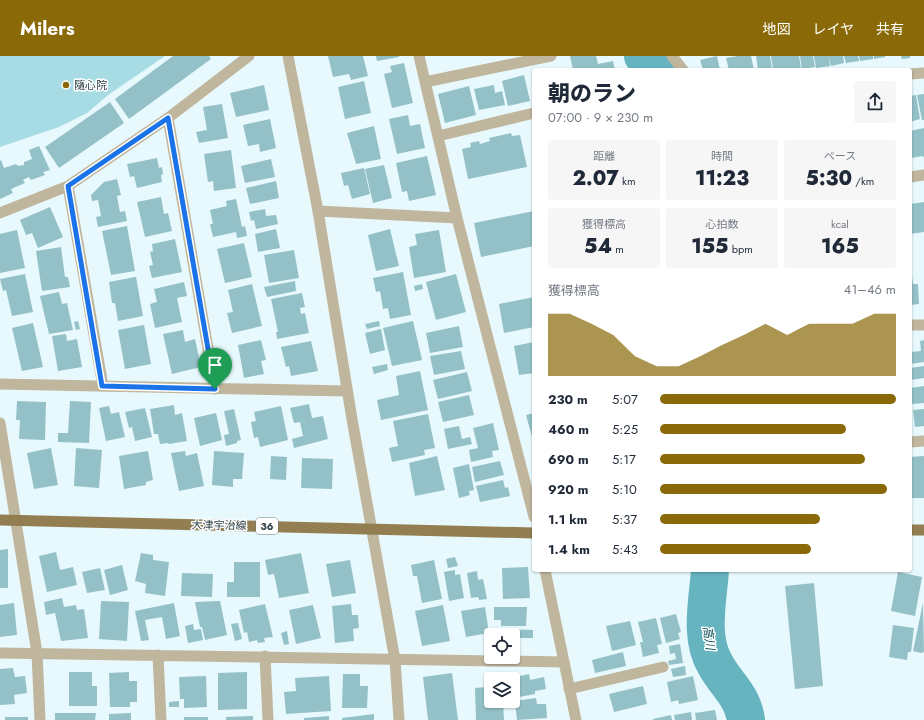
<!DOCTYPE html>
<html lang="ja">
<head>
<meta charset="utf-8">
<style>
  body { margin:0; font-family:Jost,"Noto Sans JP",sans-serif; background:#f6f6f7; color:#1f2937; height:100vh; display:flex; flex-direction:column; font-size:15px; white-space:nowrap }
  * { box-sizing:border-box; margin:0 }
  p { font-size:13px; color:#747a83 }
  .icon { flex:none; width:22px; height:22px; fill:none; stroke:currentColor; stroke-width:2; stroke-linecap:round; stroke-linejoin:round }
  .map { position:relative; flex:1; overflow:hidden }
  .panel { position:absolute; left:532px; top:12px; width:380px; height:504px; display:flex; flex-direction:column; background:#fff; border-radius:4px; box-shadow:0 1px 3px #0004 }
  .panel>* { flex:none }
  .buttons { position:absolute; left:484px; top:572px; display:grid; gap:8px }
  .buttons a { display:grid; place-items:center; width:36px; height:36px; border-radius:4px; background:#fff; box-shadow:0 1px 3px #0004; font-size:20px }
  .pin { position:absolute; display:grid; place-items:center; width:34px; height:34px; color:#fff; margin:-41px -17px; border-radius:50% 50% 50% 0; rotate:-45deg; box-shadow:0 0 4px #0007 }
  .pin .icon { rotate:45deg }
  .round { display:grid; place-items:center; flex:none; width:42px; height:42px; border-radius:4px; background:#f6f6f7 }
  .head { display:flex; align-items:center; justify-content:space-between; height:68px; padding:0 16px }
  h1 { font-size:22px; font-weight:800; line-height:30px }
  .metrics { display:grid; grid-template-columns:repeat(3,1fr); gap:6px; height:68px; padding:4px 16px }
  .metrics div { display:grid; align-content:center; border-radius:4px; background:#f6f6f7; text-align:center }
  .metrics b { font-size:20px; font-weight:800 }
  .metrics small { font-size:11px; font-weight:400 }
  .metrics p { font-size:11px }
  .chart { height:112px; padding:8px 16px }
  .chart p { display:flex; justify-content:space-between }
  .chart svg { width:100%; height:72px; margin-top:4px; fill:#8a6908; opacity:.7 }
  ul { padding:0 16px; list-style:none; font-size:13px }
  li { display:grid; grid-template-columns:64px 48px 1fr; align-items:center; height:30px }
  li i { height:10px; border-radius:5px; background:#8a6908 }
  header { display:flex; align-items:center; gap:24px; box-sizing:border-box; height:56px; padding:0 20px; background:#8a6908; color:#fff }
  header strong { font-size:19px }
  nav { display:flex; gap:22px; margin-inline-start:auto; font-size:14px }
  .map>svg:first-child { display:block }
  .green { fill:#a7dce5 }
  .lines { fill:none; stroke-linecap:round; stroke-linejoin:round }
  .river { stroke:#65b4c0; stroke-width:38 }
  .building { fill:#94c1c8 }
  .minor { stroke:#c0b59d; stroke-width:11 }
  .tertiary { stroke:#c0b59d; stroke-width:11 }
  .primary { stroke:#937e51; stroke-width:11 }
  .route-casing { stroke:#fff; stroke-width:8 }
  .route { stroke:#1a73e8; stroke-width:5 }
  .poi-dot { fill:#8a6908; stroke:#fff; stroke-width:1.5 }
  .labels { text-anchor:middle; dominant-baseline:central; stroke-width:3; stroke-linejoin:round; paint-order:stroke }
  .shield { fill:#fff; stroke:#6c797b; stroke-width:1 }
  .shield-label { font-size:10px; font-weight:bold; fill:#2d3f42 }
  .poi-label { font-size:11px; fill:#2d3f42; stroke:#fff; text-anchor:start }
  .street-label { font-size:11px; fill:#2d3f42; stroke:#fff }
  .water-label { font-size:12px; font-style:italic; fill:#004c56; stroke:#fff }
</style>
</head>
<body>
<header>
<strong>Milers</strong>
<nav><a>地図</a><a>レイヤ</a><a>共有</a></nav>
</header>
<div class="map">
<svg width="924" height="664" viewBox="0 0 924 664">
  <rect width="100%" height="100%" fill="#e7f9fc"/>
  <!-- green -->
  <path class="green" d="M0,0h165l-57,39 -21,18 -28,14 -59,20z"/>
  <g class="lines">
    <!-- river -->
    <path class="river" d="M643,0l12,14
      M710,514c-2,30 -11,67 5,94 11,21 27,30 31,56"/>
  </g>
  <!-- building -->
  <path class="building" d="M173,0h36l2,3 -82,60 -14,-20z
    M328,0h35l5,20 -17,4 -2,-6 -16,3z
    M376,0h23v1l-22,4z
    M570,0h26l2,8 15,-3 2,9h-42z
    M717,0l3,14h-17l-3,-10z
    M738,0h13l3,14h-25l-3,-12z
    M756,0h14l2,14h-14z
    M771,0h28l2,12 -14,2 -2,-12 2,12h-14z
    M800,0h13l2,11 -13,2z
    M814,0h15l1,10 -14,2z
    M829,0h14l1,7 -13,3z
    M844,0h14l1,5 -13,2z
    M859,0h14v3l-13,2z
    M874,0h11v1l-11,2z
    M901,0h9v2l-8,1z
    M404,7l9,40 -21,5 -8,-34 8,-2 -2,-6z
    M524,19l6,26 -22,5 -6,-25z
    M364,25l7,32 -26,6 -7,-32z
    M264,29l5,25 -33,7 -6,-24z
    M494,29l1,8 7,-2 3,14 -26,5 -5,-21z
    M469,30l7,29 -31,8 -7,-29z
    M924,38v26h-2l-5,-25z
    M916,39l4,24 -10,3v-26z
    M110,46l14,21 -65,45 -14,-21z
    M222,48l6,34 -29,5 -3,-11 11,-2 -4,-23z
    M408,59l2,11 10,-2 5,24 -28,6 -8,-35z
    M270,63l6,29 -16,4 -1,-8 -11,2 -5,-21z
    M374,70l7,33 -25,5 -9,-31z
    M924,72v30l-1,-2 -12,2 -1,-27z
    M511,77l1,3 8,-1 7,32 -59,12 -6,-30 9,-2 -1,-4 9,-2 1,3 10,-3 -1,-3z
    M39,90l11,24 -7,2 2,3 -14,5 -2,-3 -6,3 2,3 -14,6 2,4 -13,6v-38l1,-1 3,8 12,-4 2,2 6,-1v-3l8,-3 -3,-9z
    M231,94l5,38 -22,3 -1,-10 -5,1 -4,-28z
    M427,100l9,39 -27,6 -2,-10 -5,1 -6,-29z
    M157,102l2,10 3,-1 1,7 -2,1 1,7 -25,6 -3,-12 -4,1 -3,-13z
    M271,103l4,18 -30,6 -4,-17z
    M384,109l8,33 -19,5 -8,-34z
    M364,112l6,26 -18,5 -4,-14 -4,1 -3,-13z
    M117,123l4,16 -4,1 3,16 5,-1 2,10 -29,6 -2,-10 5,-1 -3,-16 -6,1 -1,-6 13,-13z
    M276,125l3,17 -29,6 -4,-16z
    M161,141l3,17 4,-1 4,18 -27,6 -8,-35z
    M236,143l6,28 3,-1 2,10 -10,2 -1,-6 -23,5 -3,-13h3l-3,-14 17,-4 -1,-5z
    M924,146v30l-14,2v-30z
    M50,151l13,30 -25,11 -6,-15 -6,2 -6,-15z
    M265,153l1,7 10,-1 2,9 -22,5 -2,-9 -3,1 -2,-9z
    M534,155v35l-53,11 -7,-34z
    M127,170l8,45 -24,4 -9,-44z
    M276,173l4,19 -22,4 -3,-18z
    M390,173l9,37 -23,5 -8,-36z
    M17,174l8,38 -25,5v-39z
    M439,174l7,42 -32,6 -5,-31 8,-2 -2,-11z
    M175,183l7,33 -30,6 -3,-12 4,-1 -3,-13 3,-1 -1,-7z
    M244,187l8,34 -27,6 -8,-34z
    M61,191l4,30h3l2,10 -28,4 -6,-40z
    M294,194l5,28 -30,5 -5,-28z
    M403,216l8,43 -21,4 -2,-11 -5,1 -3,-18 -4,1 -3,-14z
    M25,218l8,38 -21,4 -6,-26 -3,1 -3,-12z
    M456,218l10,38 -30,8 -10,-38z
    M135,221h1l7,39 -25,5 -3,-18h-3l-3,-21z
    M910,221h2l1,7h5l1,20 -9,1z
    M295,225l1,10 -29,6 -3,-10z
    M184,226l3,14 -10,2 5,24 -27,6 -5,-24 7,-2 -3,-13z
    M252,228l10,42 -30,7 -5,-20 6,-1 -5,-22z
    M422,228l1,5 -8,2 -1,-5z
    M59,236l3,12 5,-1 6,27 -24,4 -9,-38z
    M302,237l3,14 -5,1 1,6 4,-1 4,20 -32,6 -1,-7h2l-7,-33z
    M534,241v30l-30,6 -5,-29z
    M78,265l2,8 -4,1 -2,-8z
    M379,265l1,5 -13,3 -2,-5z
    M413,265l9,39 -30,6 -9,-38z
    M33,267l10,44 -21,4 -10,-43z
    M144,269l7,39 -26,5 -7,-39z
    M459,270l4,21 -33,6 -4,-20z
    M381,273l4,21 -15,4 -5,-21z
    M183,274l2,12 10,-3 6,28 -29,7 -9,-40z
    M66,278l1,7 10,-2 5,28 -24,4 -6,-35z
    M261,284l5,20 -5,1 3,13 -20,4 -6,-33z
    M924,284v22l-14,2v-12l11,-1 -1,-10z
    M311,285l7,30 -27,5 -2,-10 -3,1 -5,-20z
    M534,286v31l-15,2 -5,-29z
    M461,295l4,18 -31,6 -4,-19z
    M387,308l1,6 -14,4 -2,-7z
    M924,310v12l-14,2v-12z
    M420,315l8,39 -47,10 -4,-20 22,-5 -3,-19z
    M467,316l5,19 -34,8 -5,-19z
    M924,330v17l-12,1 -2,-16z
    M469,339l5,20 -31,7 -5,-20z
    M17,345l29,1 -1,38 -26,-1 1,-19h-4z
    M70,345l21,1 -2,41 -31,-1v-9h10z
    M309,348l3,14 11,-2 5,23 -34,9 -2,-9 11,-3 -3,-14 -6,1 -4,-15z
    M174,349l1,10 7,-2 5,28 -18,3 -1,-1 -8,1 -2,-10h-4l-4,-25z
    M109,350l2,8 8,-2 6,25 -19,4 -7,-33z
    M281,350l7,34 -28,7 -2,-10 -4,1 -3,-16 5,-1 -2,-9z
    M145,352l7,29 -17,4 -3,-14 -3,1 -4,-16z
    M234,353l7,31 -4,1v2l-11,3 -2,-11 5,-1 -5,-23z
    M924,353v17l-9,1 -2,-17z
    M216,357l6,27 -22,6 -6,-28z
    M534,357v24h-2l-6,-22z
    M428,358l7,34 -11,2 1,5 -33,7 -3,-14 9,-2 -5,-25z
    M493,367l6,27 -7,1 1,6 -22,5 -2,-12 9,-2 -5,-20z
    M459,370l3,13 8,-2 2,7 -24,5 -4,-20z
    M51,392l7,37 -24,4 -7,-36z
    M76,392l26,2 -3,38 -25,-2z
    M148,395l5,29 -7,2v3l-22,4 -5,-33z
    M185,395l1,5 11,-3 7,33 -25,5 -8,-38z
    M214,395l30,2 -2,26h-9v8l-21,-2z
    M271,400l16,1 -1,23 -16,-1z
    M437,400l8,34 -30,6 -6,-33z
    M924,400v42h-14v-41z
    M302,402l31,1 -1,30 -31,-1z
    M500,405l4,14 -29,7 -3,-15z
    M469,408l5,26 -5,1 1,4 -11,3 -6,-30z
    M503,424l2,8 3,-1 2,9 -30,6 -4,-16z
    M8,493v39h-8v-38z
    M56,496l4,18 13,-3 4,18 -30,7 -8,-36z
    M141,497l12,2v5l16,2 -4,34 -20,-3 1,-9 -11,-3z
    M301,497l8,40 -30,5 -5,-24 -6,1 -3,-15z
    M455,501l3,9 -10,2 -2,-9z
    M350,504l6,33 -24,4 -6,-33z
    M434,504l8,39 -20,4 -5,-27h-4l-2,-11z
    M234,506h26v35h-33v-15h7z
    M122,509l6,25 -18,5 -6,-25z
    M528,511l2,31 -27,1 -1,-31z
    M100,512l5,22 -18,3 -5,-21z
    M455,514v5l5,-1 4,24 -15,3 -5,-29z
    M477,515l1,9 5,-1 4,20 -8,1 -1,-3 -7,1 -4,-25z
    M898,516l24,5 -7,39 -24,-5z
    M182,517l31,1 -1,23 -31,-1z
    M814,527l9,103 -28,3 -10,-103z
    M62,542l2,9 12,-2 1,5 7,-1 4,29 -27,3 -6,-28 -9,2 -2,-13z
    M101,545l28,1 -2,39 -28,-2z
    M220,545l7,34 -22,5 -3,-13h-2l-5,-25z
    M14,547l3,32 -17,2v-32z
    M174,547l6,33 -14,3 -4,-22 -17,3 4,20 -8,1 -6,-30z
    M923,547l1,49 -3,1 -8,-2z
    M265,548l8,33 -9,1 1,4 -7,1 -1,-3 -8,2 -2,-10 -3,1 -5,-23z
    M351,548l1,11h6l1,13 -6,1 1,12 -19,2 -3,-37z
    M313,549l8,33 -25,6 -7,-34z
    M443,549l7,36 -28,5 -7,-35z
    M485,551l4,26 -23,4 -5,-26z
    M494,551h33l-1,19h-25v-6h-7z
    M676,558l5,18 -3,1 2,6 -14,4 -6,-25z
    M656,562l6,26 -5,1 2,8 -16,4 -3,-15h3l-5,-20z
    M630,565l6,24 -24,6 -6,-25z
    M238,567l4,16 -7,2 -4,-17z
    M193,568l1,6 7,-1 2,11 -15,3 -3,-17z
    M893,569l21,3 -3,24h-3l-1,8 -18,-3z
    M501,573l32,1v8h-15v10h-5v-13h-13z
    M287,575l2,13 -5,1 -3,-12z
    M680,588l3,19 -14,2 -1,-4 8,-2 -1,-6 -5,1 -1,-8z
    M623,596l3,14 -31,7 -3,-13z
    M685,610l1,9 -13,2 -2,-8z
    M13,612l2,9 10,-1 2,17 -13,2 1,9 -15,1v-36z
    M69,616h23v14h5v20h-28z
    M129,616v9h8v21h-7v5h-20l-1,-34z
    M247,616v37l-29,1v-37z
    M452,617l6,47h-30l-5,-43z
    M343,618h17v12h8l-1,22h-25z
    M529,618l1,6 14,-3 2,12 -11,2v3l-16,3 -3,-20z
    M206,620l1,31 -23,1v-9h-4l-1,-22z
    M329,620l2,35 -45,3 -2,-22 12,-1 -1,-13z
    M693,620l5,24 -19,4 -1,-4 -7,2 -4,-20z
    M491,624v21h12l1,19h-28l-1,-32 11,-1v-6z
    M643,630l4,18 -33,8 -5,-18z
    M536,642l1,6h9l1,14 -30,2 -2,-19z
    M179,645v6h-10v-5z
    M715,654l2,10h-21l-1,-7z
    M691,656l1,8h-17l-1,-5z
    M55,657h41l-1,7h-40z
    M131,657v7h-22v-6z
    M374,658v6h-32v-2z
    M671,659l1,5h-19v-1z
    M253,660v4h-27v-3z
    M329,660v4h-25v-2z
    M5,661h23v3h-23z
    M184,661h24v3h-24z"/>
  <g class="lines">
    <!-- minor -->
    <path class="minor" d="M419,0l38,162 77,299
      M672,0l11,14
      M910,18l14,-1
      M425,26l126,-26
      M168,62l47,271
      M438,80l96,-23
      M910,121l14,-2
      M68,130l35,200
      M318,155l139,7
      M0,157l68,-27 100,-68 81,-62
      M910,269h14
      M0,328l347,7
      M0,367l37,230 3,67
      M910,386l14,-1
      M0,597l564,9
      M158,599l3,65
      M265,600l3,64
      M569,633l94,-22"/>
    <!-- tertiary -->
    <path class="tertiary" d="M288,0l30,155 34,208 43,241 4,60
      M545,514l31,150"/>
    <!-- primary -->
    <path class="primary" d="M0,464l534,13
      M910,474h14"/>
  </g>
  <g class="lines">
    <defs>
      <path id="route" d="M168,62l47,271 -113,-3 -34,-200z"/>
    </defs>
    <!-- route casing -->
    <use href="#route" class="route-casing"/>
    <!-- route -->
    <use href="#route" class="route"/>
  </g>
  <!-- markers -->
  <circle class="poi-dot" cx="66" cy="29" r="4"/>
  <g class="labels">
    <!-- shield labels -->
    <rect class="shield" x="256" y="462" width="22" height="16" rx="3"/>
    <g class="shield-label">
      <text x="267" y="470">36</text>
    </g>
    <!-- poi labels -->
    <g class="poi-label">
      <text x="74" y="29">隨心院</text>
    </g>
    <!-- street labels -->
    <g class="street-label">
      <text transform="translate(219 469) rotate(1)">大津宇治線</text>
    </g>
    <!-- water labels -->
    <g class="water-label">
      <text transform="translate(709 582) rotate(82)">高川</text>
    </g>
  </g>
</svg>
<div class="buttons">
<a><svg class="icon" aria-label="locate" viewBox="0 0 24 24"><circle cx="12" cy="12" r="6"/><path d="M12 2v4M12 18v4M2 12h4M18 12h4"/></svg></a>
<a><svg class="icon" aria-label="layers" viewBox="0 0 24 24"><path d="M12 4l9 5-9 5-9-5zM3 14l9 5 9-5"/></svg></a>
</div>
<div class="pin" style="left:215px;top:333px;background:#1e9e55"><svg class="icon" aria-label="arrive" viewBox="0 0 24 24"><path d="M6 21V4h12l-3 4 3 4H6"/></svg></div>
<section class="panel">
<div class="head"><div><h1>朝のラン</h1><p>07:00 · 9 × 230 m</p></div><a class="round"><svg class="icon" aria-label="share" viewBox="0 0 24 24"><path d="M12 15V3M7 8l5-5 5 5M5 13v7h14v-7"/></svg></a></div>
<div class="metrics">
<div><p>距離</p><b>2.07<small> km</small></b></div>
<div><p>時間</p><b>11:23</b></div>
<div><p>ペース</p><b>5:30<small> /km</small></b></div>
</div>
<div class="metrics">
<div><p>獲得標高</p><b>54<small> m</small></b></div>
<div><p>心拍数</p><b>155<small> bpm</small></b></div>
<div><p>kcal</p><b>165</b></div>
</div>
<div class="chart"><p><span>獲得標高</span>41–46 m</p>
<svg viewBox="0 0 160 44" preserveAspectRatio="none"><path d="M0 44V6L10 6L20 12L30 19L40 32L50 38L60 38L70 32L80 25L90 19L100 12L110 19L120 12L130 12L140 12L150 6L160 6V44z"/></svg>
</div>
<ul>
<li><b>230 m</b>5:07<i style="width:100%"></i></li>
<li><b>460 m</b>5:25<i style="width:79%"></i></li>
<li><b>690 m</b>5:17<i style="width:87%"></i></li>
<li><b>920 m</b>5:10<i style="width:96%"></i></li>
<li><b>1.1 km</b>5:37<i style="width:68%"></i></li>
<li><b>1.4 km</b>5:43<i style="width:64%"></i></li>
</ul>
</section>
</div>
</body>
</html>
